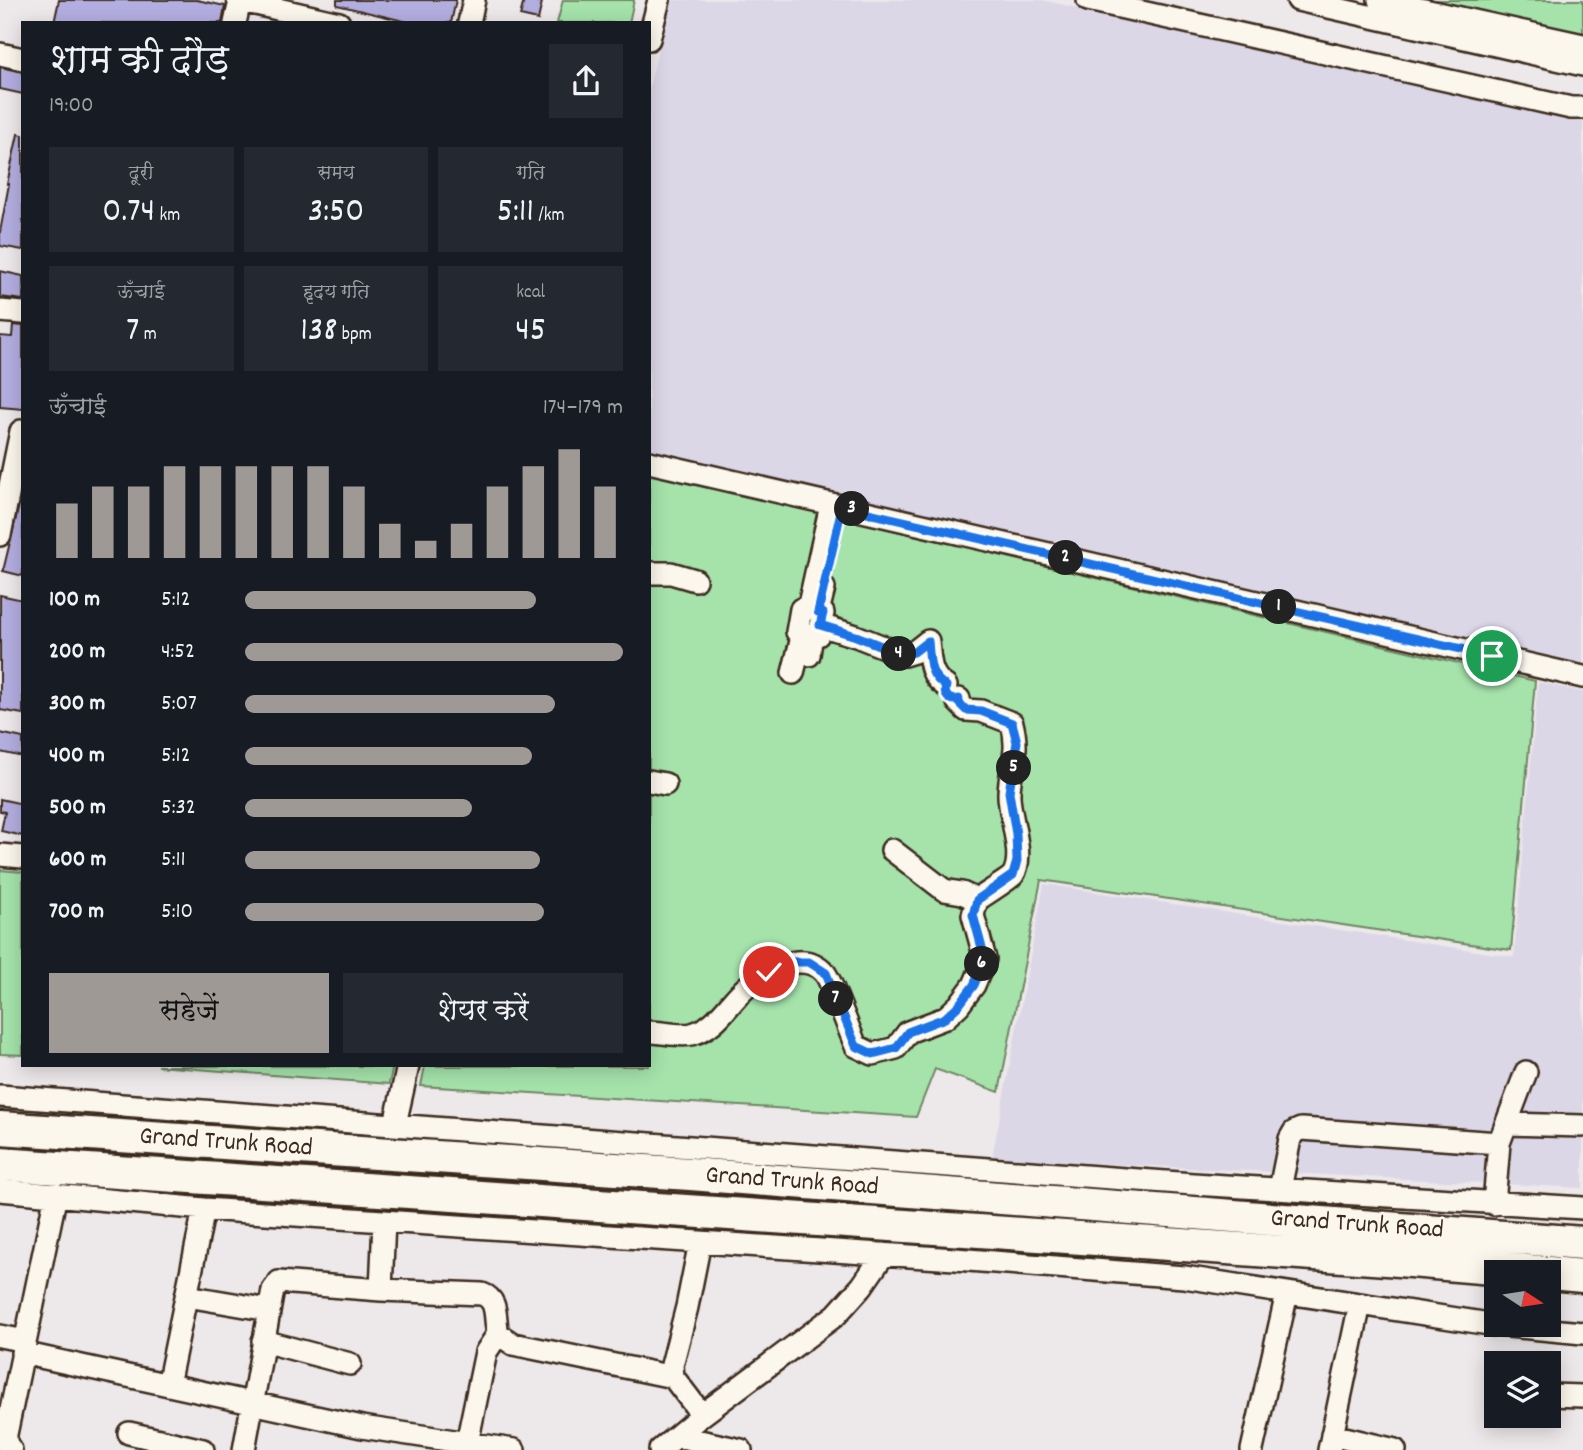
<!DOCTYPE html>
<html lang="hi">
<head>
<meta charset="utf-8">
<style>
  body { margin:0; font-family:Dekko,"Playpen Sans Deva",sans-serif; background:#242831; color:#f1f3f6; height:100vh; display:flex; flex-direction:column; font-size:26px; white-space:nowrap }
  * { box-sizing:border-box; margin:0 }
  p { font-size:23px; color:#9ea1a6 }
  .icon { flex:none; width:38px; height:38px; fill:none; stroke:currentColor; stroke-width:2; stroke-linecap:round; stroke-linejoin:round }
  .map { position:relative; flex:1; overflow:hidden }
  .sheet { position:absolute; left:21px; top:21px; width:630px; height:1046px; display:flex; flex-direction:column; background:#171b24; border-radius:0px; box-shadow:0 4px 18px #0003 }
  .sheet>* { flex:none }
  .needle { width:46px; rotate:102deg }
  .buttons { position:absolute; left:1484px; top:1260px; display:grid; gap:14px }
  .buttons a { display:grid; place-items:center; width:77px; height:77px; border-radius:0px; background:#171b24; box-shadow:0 4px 18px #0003; font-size:35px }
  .pin { position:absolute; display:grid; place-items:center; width:60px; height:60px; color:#fff; margin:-30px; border:4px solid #fff; border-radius:50%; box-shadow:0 2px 7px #0007 }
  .km { position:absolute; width:35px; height:35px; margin:-18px; border-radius:50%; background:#222; color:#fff; font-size:19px; line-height:35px; text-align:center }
  .round { display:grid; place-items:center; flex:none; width:74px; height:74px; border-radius:0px; background:#242831 }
  .headline { display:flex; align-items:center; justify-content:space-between; height:119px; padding:0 28px }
  h1 { font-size:38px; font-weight:600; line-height:52px }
  .figures { display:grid; grid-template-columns:repeat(3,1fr); gap:10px; height:119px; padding:7px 28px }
  .figures div { display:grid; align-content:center; border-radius:0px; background:#242831; text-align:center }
  .figures b { font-size:35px; font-weight:600 }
  .figures small { font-size:19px; font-weight:400 }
  .figures p { font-size:19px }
  .chart { height:196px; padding:14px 28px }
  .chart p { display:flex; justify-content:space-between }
  .chart svg { width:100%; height:126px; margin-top:7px; stroke:#9f9995; stroke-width:6 }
  .primary-button { display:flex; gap:14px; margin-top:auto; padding:14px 28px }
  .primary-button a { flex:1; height:80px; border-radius:0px; background:#9f9995; color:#111; font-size:28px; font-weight:600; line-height:80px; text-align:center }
  .primary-button a+a { background:#242831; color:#f1f3f6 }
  ul { padding:0 28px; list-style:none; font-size:23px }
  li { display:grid; grid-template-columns:112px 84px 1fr; align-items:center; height:52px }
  li i { height:18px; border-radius:9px; background:#9f9995 }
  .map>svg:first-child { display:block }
  .built { fill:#dcd7e7 }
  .green { fill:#a5e3ab; stroke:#708664; stroke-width:2 }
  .building { fill:#b3aee0; stroke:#3b2a1e; stroke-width:2 }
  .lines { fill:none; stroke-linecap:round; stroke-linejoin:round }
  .minor-casing { stroke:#3b2a1e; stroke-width:26 }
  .highway-casing { stroke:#3b2a1e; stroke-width:37 }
  .minor { stroke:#fbf7ec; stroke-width:21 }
  .highway { stroke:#fbf7ec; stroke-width:32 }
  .route-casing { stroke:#fff; stroke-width:14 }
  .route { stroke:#1a73e8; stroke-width:9 }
  .labels { text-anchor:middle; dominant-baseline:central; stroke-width:5; stroke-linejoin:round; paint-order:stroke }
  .street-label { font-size:26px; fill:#3b2a1e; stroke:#fbf7ec }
</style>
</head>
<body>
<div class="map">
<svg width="1583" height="1450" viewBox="0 0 1583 1450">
  <rect width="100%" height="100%" fill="#ede8ea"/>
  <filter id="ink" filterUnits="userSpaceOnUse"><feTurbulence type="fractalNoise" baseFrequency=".0143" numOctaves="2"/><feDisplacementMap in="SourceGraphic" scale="14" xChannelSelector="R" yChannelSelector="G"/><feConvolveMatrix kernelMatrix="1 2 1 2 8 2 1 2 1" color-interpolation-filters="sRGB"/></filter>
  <g filter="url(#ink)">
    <!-- built -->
    <path class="built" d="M670,0h372l541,122v544l-934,-216v-362z
      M1538,682l45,10v496l-591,-30 52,-274 470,73z"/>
    <!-- green -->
    <path class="green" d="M563,0h71l-5,23h-72z
      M1434,0h149v34z
      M649,473l886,208 -24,269 -470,-70 -42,212 -64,-23 -19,48 -495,-31 4,-20h224z
      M0,870l23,2v183l-23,-1z
      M157,1066h236l-4,18z"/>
    <!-- building -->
    <path class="building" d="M59,0h138l28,6 -3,17h-168z
      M337,0h119l-5,23h-39l-75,-18z
      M524,0l18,2 -4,18 -18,-4z
      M0,67l23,5v22l-23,-5z
      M18,134l5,1v115l-23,-4v-14l9,-48h-2z
      M0,271l23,5v24l-23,-3z
      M13,325l10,1v83l-23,-2v-71l12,1z
      M19,505h4v71l-20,-5z
      M0,595l23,5v114l-23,-4z
      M0,733l23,5v19l-23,-5z
      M0,799l23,5v32l-22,-5 4,-19 -5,-1z"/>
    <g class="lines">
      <defs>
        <path id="minor" d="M238,0l101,23
          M1088,0l483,108h12
          M1298,0l285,65
          M1379,0l204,45
          M235,23l5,-22
          M469,23l5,-23
          M649,39l10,-39
          M0,54l23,5
          M0,311l23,2
          M649,462l934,215
          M0,535l21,-104
          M649,573h22l24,7
          M820,625l36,11 48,19 10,-3 14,-11c2,19 1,35 18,45
          M809,655l3,-21 6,1 5,-22 -5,-1 6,-24
          M793,673l10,-40 -6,-1 4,-23h7l23,-104
          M959,699l-1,3 8,8 15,1 31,12c8,31 -2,41 -3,70 -1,22 17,62 4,82 -3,4 -29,20 -36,25
          M649,781l16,3
          M0,855l23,2
          M649,1032c13,0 31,5 43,2 26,-7 37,-33 56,-48 21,-16 54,-37 76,-14 7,7 26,61 32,74l17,8 23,-6 12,-16 37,-14 14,-13 15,-20 11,-26 -12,-44 4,-15 -15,-7 -18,-3 -52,-40
          M0,1096l1193,88 390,24
          M395,1124l13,-58
          M1506,1124l77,2
          M1280,1189l10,-50 4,-7 7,-3 198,14
          M0,1190l204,19 751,50 229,18 312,48
          M1494,1204l5,-61 27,-71
          M700,1242l-13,65 -15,58 1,12 29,38
          M381,1290l3,-69
          M187,1296l82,14
          M1497,1325l86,8
          M0,1336l25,5
          M263,1341l87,23
          M22,1353l340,74 152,23
          M168,1385l36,-176
          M1549,1395l34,1
          M129,1433l74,17
          M1332,1435l63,15
          M677,1436l64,14
          M467,1443l19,-91 12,-18
          M11,1450l-5,-7v-9l50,-240
          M244,1450l29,-160 6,-8 102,8 101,4c17,6 12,24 16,40l15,10 160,33
          M660,1450l42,-35 134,-100 26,-29 22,-32
          M1252,1450l35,-157
          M1329,1450l31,-146"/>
        <path id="highway" d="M0,1128l690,46 893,69
          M0,1164l1387,95 151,13
          M1549,1273l34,3"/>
      </defs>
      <!-- minor casing -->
      <use href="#minor" class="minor-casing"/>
      <!-- highway casing -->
      <use href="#highway" class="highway-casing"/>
      <!-- minor -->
      <use href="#minor" class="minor"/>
      <!-- highway -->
      <use href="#highway" class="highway"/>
    </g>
  </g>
  <g class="lines" filter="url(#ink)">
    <defs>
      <path id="route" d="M769,972l20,-10h20l17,11 30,73 17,8 23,-6 12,-16 37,-14 14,-13 15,-20 11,-26 -12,-44 4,-15 36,-25 4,-14 -1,-27 -7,-42 8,-50 -5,-19 -31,-12 -15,-1 -8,-8 1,-3c-9,3 -16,-3 -13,-13 -18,-10 -16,-26 -18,-45l-14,11 -10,3 -48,-19 -36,-11 3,-12 -5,-1 24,-105 650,149"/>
    </defs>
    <!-- route casing -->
    <use href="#route" class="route-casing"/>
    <!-- route -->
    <use href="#route" class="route"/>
  </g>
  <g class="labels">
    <!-- street labels -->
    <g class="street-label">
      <text transform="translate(226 1143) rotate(4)">Grand Trunk Road</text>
      <text transform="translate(792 1182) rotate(4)">Grand Trunk Road</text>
      <text transform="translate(1357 1225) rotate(4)">Grand Trunk Road</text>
    </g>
  </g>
</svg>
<div class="buttons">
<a><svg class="needle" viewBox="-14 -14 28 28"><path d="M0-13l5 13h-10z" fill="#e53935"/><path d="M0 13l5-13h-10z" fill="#9ea1a6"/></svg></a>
<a><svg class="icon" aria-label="layers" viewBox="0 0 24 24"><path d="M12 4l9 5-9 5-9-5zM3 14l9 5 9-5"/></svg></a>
</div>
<div class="pin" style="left:1492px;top:656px;background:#1e9e55"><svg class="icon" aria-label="arrive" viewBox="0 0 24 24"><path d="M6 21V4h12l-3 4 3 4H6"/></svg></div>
<div class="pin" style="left:769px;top:972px;background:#d93025"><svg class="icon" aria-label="check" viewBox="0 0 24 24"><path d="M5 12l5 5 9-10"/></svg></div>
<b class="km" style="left:1279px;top:607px">1</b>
<b class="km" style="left:1066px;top:558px">2</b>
<b class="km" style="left:852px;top:509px">3</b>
<b class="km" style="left:899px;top:654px">4</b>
<b class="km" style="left:1014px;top:768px">5</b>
<b class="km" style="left:982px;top:964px">6</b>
<b class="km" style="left:836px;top:999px">7</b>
<section class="sheet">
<div class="headline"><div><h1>शाम की दौड़</h1><p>19:00</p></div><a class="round"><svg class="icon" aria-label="share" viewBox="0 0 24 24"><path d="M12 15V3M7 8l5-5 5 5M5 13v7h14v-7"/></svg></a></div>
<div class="figures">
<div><p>दूरी</p><b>0.74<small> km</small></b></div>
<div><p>समय</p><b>3:50</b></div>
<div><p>गति</p><b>5:11<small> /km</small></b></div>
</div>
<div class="figures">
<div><p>ऊँचाई</p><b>7<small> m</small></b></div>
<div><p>हृदय गति</p><b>138<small> bpm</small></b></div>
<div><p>kcal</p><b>45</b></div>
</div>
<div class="chart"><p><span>ऊँचाई</span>174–179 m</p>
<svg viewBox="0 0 160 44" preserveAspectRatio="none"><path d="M5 44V25M15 44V19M25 44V19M35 44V12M45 44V12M55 44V12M65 44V12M75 44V12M85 44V19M95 44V32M105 44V38M115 44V32M125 44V19M135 44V12M145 44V6M155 44V19"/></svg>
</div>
<ul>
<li><b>100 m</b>5:12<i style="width:77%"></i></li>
<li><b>200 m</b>4:52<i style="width:100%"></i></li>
<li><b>300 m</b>5:07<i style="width:82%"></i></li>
<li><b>400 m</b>5:12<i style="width:76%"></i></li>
<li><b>500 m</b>5:32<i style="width:60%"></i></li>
<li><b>600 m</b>5:11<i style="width:78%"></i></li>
<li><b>700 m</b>5:10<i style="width:79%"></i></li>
</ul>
<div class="primary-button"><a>सहेजें</a><a>शेयर करें</a></div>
</section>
</div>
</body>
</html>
